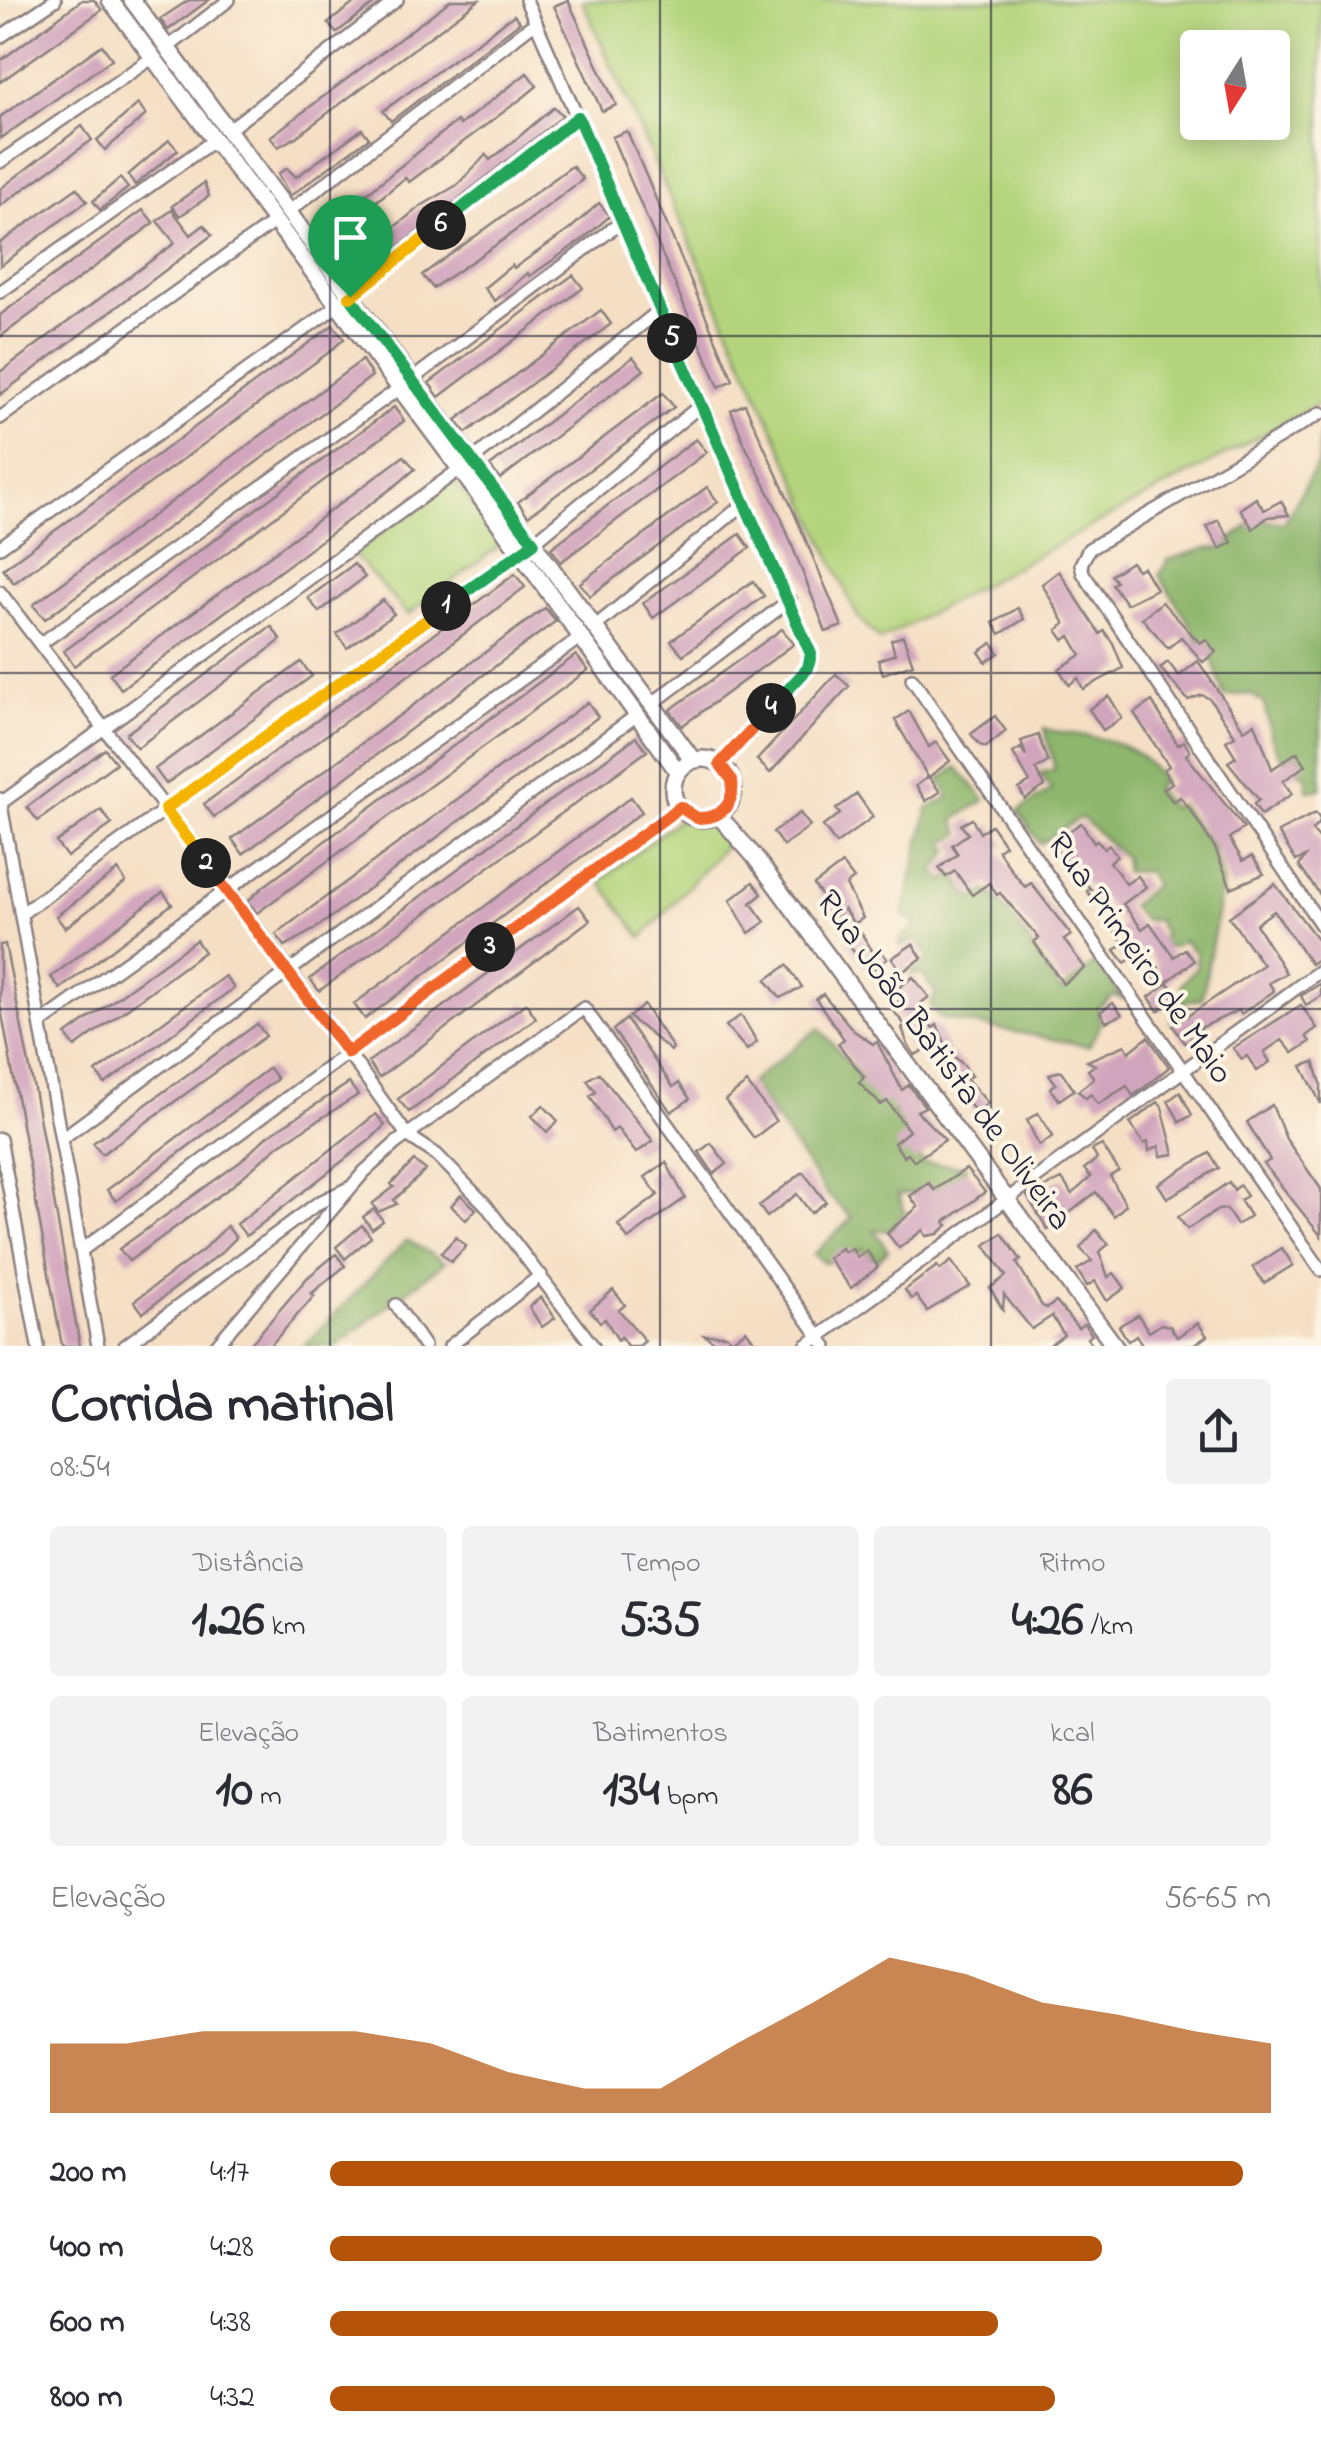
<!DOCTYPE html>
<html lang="pt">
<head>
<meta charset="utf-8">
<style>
  body { margin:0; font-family:"Indie Flower",sans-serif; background:#f2f2f3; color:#2b2b33; height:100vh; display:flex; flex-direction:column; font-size:38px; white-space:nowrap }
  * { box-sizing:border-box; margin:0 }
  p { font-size:32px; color:#7c7c81 }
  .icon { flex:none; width:55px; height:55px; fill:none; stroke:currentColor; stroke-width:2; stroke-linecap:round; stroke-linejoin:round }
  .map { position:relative; height:1346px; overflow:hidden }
  .side { display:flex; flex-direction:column; background:#fff; flex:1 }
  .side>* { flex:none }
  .needle { width:65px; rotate:191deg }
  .buttons { position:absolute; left:1180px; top:30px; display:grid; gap:20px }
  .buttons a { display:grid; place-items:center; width:110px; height:110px; border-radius:10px; background:#fff; box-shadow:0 5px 25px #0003; font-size:50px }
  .pin { position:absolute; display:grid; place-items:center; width:85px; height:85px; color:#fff; margin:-102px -42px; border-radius:50% 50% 50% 0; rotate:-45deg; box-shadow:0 0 10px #0007 }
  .pin .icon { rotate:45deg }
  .km { position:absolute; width:50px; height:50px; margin:-25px; border-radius:50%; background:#222; color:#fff; font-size:28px; line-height:50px; text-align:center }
  .round { display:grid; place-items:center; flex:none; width:105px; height:105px; border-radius:10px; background:#f2f2f3 }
  .overview { display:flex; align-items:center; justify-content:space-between; height:170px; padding:0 50px }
  h1 { font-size:55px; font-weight:700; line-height:75px }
  .figures { display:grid; grid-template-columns:repeat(3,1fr); gap:15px; height:170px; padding:10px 50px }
  .figures div { display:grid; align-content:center; border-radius:10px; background:#f2f2f3; text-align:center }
  .figures b { font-size:50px; font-weight:700 }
  .figures small { font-size:28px; font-weight:400 }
  .figures p { font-size:28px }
  .chart { height:280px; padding:20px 50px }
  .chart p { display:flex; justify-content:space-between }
  .chart svg { width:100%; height:180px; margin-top:10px; fill:#b45309; opacity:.7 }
  ul { padding:0 50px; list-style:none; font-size:32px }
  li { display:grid; grid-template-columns:160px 120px 1fr; align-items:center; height:75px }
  li i { height:25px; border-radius:12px; background:#b45309 }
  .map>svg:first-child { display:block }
  .green { fill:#b3d47c; stroke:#6a7b5c; stroke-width:2.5; fill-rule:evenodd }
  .forest { fill:#8eb66c; stroke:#586c54; stroke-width:2.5 }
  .building { fill:#d1a4bd }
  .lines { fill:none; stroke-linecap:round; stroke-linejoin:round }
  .minor-casing { stroke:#8c8080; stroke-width:16 }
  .tertiary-casing { stroke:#8c8080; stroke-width:20 }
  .minor { stroke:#fff; stroke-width:11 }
  .tertiary { stroke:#fff; stroke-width:15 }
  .split-1-casing { stroke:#fff; stroke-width:20 }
  .split-2-casing { stroke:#fff; stroke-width:20 }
  .split-3-casing { stroke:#fff; stroke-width:20 }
  .split-4-casing { stroke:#fff; stroke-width:20 }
  .split-5-casing { stroke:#fff; stroke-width:20 }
  .split-6-casing { stroke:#fff; stroke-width:20 }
  .split-7-casing { stroke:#fff; stroke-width:20 }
  .split-1 { stroke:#22a559; stroke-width:12 }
  .split-2 { stroke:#f5b400; stroke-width:12 }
  .split-3 { stroke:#f0652b; stroke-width:12 }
  .split-4 { stroke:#f0652b; stroke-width:12 }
  .split-5 { stroke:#22a559; stroke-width:12 }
  .split-6 { stroke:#22a559; stroke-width:12 }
  .split-7 { stroke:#f5b400; stroke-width:12 }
  .grid { fill:none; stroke:#22223b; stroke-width:2.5; stroke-opacity:0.55 }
  .labels { text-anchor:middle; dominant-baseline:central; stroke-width:8; stroke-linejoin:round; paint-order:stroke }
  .street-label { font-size:35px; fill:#22223b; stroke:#fcf5e5 }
</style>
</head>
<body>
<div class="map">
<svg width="1321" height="1346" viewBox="0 0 1321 1346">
  <rect width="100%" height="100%" fill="#fcf5e5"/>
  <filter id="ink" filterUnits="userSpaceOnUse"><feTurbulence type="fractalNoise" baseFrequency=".01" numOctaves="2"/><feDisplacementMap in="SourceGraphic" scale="20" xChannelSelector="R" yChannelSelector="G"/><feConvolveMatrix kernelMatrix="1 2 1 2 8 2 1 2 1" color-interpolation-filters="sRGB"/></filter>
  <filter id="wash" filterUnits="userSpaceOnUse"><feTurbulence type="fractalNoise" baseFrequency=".0048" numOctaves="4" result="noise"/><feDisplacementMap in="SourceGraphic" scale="40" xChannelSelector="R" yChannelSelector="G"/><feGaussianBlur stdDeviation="2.25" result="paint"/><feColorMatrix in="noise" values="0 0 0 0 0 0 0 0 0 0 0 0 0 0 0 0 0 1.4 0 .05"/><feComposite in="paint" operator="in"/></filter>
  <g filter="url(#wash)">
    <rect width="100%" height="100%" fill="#f5dfc4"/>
    <!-- green -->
    <path class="green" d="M582,0h739v403l-441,237 -23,-24zM1198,48h74v74h-74z
      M452,478l50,66 -94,71 -55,-61z
      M679,819l38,7 13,14 -88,98 -42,-57z"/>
    <!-- forest -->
    <path class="forest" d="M1319,437h2v352l-14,1v-13c-38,-24 -33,-32 -43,-73l-13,-10 -27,2 -11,-35 -54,-86 9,-15 39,-12 13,1 36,-30 28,4 35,-62z
      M1044,729c49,10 91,6 119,53l-8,6 16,20 8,-4 32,41 12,36 -21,118 -16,2 -3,10 -12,9 12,-27 -2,-8 16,-19 -1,-13 -12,-12 -12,6 -13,-4 5,-8 -7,-15h-13l-14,-14 25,-21 -8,-14 -22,1v-14l-44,-41 -41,27 -22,-33 33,-21 -11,-17 15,-4z
      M957,767l28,33 -31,20 7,14 -16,9 5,8 -16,20 10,10 9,-6 19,24 15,-9c34,30 48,66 74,101l36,-30 26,38 -10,-3 -15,12 2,17 -11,21 -149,-28 -10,-13 6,-11 -13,-19 -14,-1 20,-16 -11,-18 -18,6 2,-9 15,-11 -14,-12 25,-105 21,-12 -9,-18z
      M819,1028l55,65 33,10 -14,9 30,51 43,3 -7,21 -61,8 7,17 -16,19 -15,-1 14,20 -10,10 -16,-10 -37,13 -11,-9 38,-36 -27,-26 -74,-110z
      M407,1240l38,22 -109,84h-32z"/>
    <g id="blocks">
      <!-- building -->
      <path class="building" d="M82,0h12l8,10 -102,72v-21z
        M189,0h20l-41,30 -8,-11z
        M358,0h21l-43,33 -8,-10z
        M451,0h28l-183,137 -18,10 -8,-10z
        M568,0l48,105 -14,6 -48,-105z
        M514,15l6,7 -129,99 -8,-10z
        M102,45l10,14 -112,80v-22z
        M527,73l10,13 -12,10 -116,86 -4,-4 -66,54 -8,-10 126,-101 3,4z
        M138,104l8,11 -41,35 -8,-10z
        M554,107l9,9 -160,127 -37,23 -8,-10 63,-50 36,-21 29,-30 4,5 18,-14z
        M82,126l10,14 -92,66v-17z
        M362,129l7,9 -79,58 -12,-22 9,-6 9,9z
        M627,131l106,249 -14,7 -107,-250z
        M169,140l9,10 -43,35 -7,-10z
        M572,166l11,13 -80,61 -70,48 -11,-13z
        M120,178l8,10 -28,22 -7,-9z
        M204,183l5,13 -29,20 -8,-10z
        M77,188l10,13 -87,65v-23z
        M599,203l11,13 -27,23 -53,37 -2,-3 -33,28 -11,-13 28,-23 2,3 55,-38z
        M143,210l11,13 -154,114v-22z
        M172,210l19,25 13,-10 8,10 -212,160v-23l175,-129 -18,-22z
        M573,275l10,13 -144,109 -10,-14z
        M601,310l10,14 -145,109 -10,-13z
        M333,325l11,14 -16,14 -314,230 -11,-14z
        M633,357l11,13 -144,109 -10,-13z
        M362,360l10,16 -33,25 -294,218 -12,-14z
        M663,393l11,14 -146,109 -10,-14z
        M745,404l51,113 46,109 -16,6 -45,-115 -37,-74 -13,-33z
        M394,407l10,14 -330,245 -10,-15z
        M696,439l11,13 -146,110 -10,-14z
        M404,456l11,13 -15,13 -279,207 -11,-15z
        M707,487l11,15 -128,94 -10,-13z
        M1256,498l8,12 17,-9 8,14 -21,2 -15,12 -13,-20z
        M1218,520l14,22 -12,7 -13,-22z
        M740,534l10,14 -97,70 -10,-15z
        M1131,562l6,8 6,-3 13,22 -30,15 -14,-20 4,-2 -5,-7z
        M354,564l11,13 -46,35 -11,-14z
        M1059,571l41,63 4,-3 9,12 10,25 -40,21 -5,-11 -9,7 -10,-16 22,-14 -11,-19 -6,4 -7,-10 8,-6 -23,-40z
        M515,574l10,13 -82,63 -229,167 -10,-13z
        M753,581l11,15 -81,59 -12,-14z
        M383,600l11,14 -47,34 -10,-14z
        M1162,602l38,41 6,-4 10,13 -13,10 -22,-25 -13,11 -26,-30z
        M545,608l11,13 -313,233 -11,-15z
        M1018,608l6,11 -24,15 -7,-11z
        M271,626l10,14 -144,108 -11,-14z
        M782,629l12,15 -112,82 -12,-16z
        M903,636l10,28 -30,10 -5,-14 17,-6 -4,-14z
        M992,643l7,10 -13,9 -7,-10z
        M576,655l12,15 -331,243 -9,-12 15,-14z
        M1198,661l46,69 11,-7 17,46 25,-17 9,13 -23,16 9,13 -31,21 -7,-11 5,-4 -31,-38 8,-5 -10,-16 9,-5 -25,-37 -8,-4 -14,5 -28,-32 8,-6 11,14z
        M301,662l11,14 -146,108 -11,-15z
        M836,674l13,12 -79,87 -13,-13z
        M1109,696l13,22 -19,12 -14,-21z
        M1152,701l26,44 6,-4 6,11 -4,3 58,73 -15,10 14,23 9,-5 12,18 -33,14 -16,-40 -24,-37 -11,-14 -7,5 -10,-13 9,-6 -8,-13 5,-4 -35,-53z
        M588,702l10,15 -283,212 -30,17 -9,-12z
        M909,711l20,36 7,-5 14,19 -21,16 11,15 -14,9 -10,-15 12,-9 -33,-57z
        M995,716l11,15 -20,16 -6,-2 -9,-11z
        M1038,735l10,27 -13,7 10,17 -20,13 -6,-10 11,-7 -17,-29 8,-5 5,8 -5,-15z
        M636,737l11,14 -328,240 -9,-12 14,-11z
        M105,749l11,14 -78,58 -11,-14z
        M857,794l16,23 -37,27 -13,-18 17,-12 -4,-5z
        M631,797l11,15 -277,207 -11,-15z
        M101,810l11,14 -45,33 -11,-15z
        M800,813l10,13 -27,20 -10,-14z
        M1316,813l5,8 -9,9 9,11v55l-22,-30 6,-9 -9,4 -18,-29z
        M972,819l8,14 11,-8 14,20 -7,5 14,21 13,16 6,-4 40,52 -7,5 21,28 -22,16 -29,-42 5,-4 -39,-45 -3,2 -8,-12 -17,12 -17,-24 -9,6 -7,-9 19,-14 -6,-9 16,-11 -7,-9z
        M1081,823l13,19 3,-2 7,9 5,-4 8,11 -7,6 16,22 12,-8 8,11 -23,17 19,25 8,-6 24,34 11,-8 9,12 -35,27 -9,-12 9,-8 -14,-20 -20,15 -10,-13 9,-6 -9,-13 8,-6 -20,-27 -7,5 -9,-12 4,-2 -41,-45z
        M842,864l12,15 -8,6 17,33 -9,6 -10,-15 -9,7 -21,-31z
        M118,870l8,12 -61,46 -9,-12z
        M753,882l9,12 -11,9 14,19 -16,11 -19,-33z
        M1275,884l46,60v13l-10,7 -37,-53 -18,13 30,49 -17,10 5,8 -33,23 -2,-4 -45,21 2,3 -11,9 -12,-17 90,-61 -34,-48z
        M163,892l9,12 -112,85 -9,-12z
        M579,906l11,14 -211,158 -11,-16z
        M860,931l13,21 6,-4 8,11 -18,13 -24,-32z
        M196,940l8,12 -129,95 -9,-12z
        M5,944l29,145 46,257h-18l-62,-343v-58z
        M913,944l9,14 -20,14 -10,-14z
        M787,965l15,22 -22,11 -14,-18z
        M225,976l9,12 -129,96 -9,-12z
        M913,977l16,20 -12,9 16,22 4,-3 12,27 15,13 7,11 -5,2 22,25 -11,9 -25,-24 -24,-40 -13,7 -7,-10 -6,-17 3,-3 -14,-17 13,-11 -6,-9z
        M1168,983l10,14 -20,14 -9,-14z
        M1321,983v13l-15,9 -5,-9z
        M823,994l31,37 19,13 4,-2 25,48 7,-5 16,22 -8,4 28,29 -31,21 -6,-8 -4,4 -10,-14 15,-12 -22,-30 -6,4 -22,-22 5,-6 -26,-33 6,-5 -28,-40z
        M526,1003l10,15 -127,94 -11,-13z
        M1113,1003l9,12 -16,7 -6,-10z
        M644,1005l29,43 -2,3 -42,-34z
        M1301,1005l16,23 -11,8 4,6 -17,11 -11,-13 -18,12 6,10 -13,9 -10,-15 -5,3 -9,-11z
        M741,1015l16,27 -10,8 -21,-24z
        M626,1019l47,68 6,-4 11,16 -19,13 -58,-82z
        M257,1024l9,12 -164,118 -9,-11z
        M1148,1037l21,30 -24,20 -12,9 -6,-10 -29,18 -7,-10 -5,4 -8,-7 16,-13 -6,-8 7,-5 -8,-4 38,-16 4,7z
        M1314,1062l7,21v21l-19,-38z
        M269,1068l8,11 -161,122 -9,-11z
        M1061,1071l13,19 -15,10 -9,-12 6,-4 -7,-10z
        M599,1073l54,68 -17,12 -19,-25 -5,4 -22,-36 6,-4 -9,-12z
        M349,1083l9,12 -79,50 -47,41 -103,75 -10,-12 121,-87 26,-25z
        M747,1083l29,38 -22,17 -29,-38z
        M1180,1092l12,23 -12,7 -12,-21z
        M1158,1102l4,5 12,47 -13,2 -2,-10 -10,5 -1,-9 -4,2 -14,-21z
        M543,1105l15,16 -11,11 -15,-16z
        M1272,1105l14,34 35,50v47l-57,-72 6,-4 -23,-38z
        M1038,1113l15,23 -14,10 -12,-26z
        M376,1114l9,11 -14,14 -125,97 -9,-12z
        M711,1143l16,21 -13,10 -15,-22z
        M1102,1145l17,26 -9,5 16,29 -12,11 -18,-24 -48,38 -21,-34 35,-17 10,15 19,-17 -7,-8 13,-10 -5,-9z
        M1210,1153l9,15 -52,30 -9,-14z
        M414,1161l12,9 -32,30 3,4 -19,8 -6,-8 22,-17 -3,-3z
        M666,1162l19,36 -57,41 -10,-14 40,-30 -13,-18z
        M966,1169l19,23 -40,30 3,3 -10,9 -12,2 -3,-6 -24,18 -12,-15 31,-26 -8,-11 19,-13 5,7z
        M803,1172l23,30 -15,11 -14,-19 -30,23 -8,-11z
        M1229,1182l5,8 6,-5 7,11 -7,4 10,16 -13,9 -11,-16 -8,1 -31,19 -9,-12z
        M461,1195l15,14 -10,11 -15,-14z
        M374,1209l9,12 -11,8 -9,-12z
        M362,1225l9,12 -26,22 -9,-12z
        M227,1226l9,12 -14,14 -79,61 -9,-12 69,-51z
        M1096,1230l13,14 -10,8 9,25 6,-4 11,15 -18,13 -12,-20 -8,5 -10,-16 15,-9 -12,-13z
        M1002,1233l19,27 -4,3 25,43 5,2 9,-6 22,26 6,-4 8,11 -5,3 6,8h-44l15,-11 -12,-19 -20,13 -28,-34 -1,15 -13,-22 16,-12 -21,-31z
        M456,1237l10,9 -15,16 -10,-9z
        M841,1248l3,4 8,-4 5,9 10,-6 11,16 -27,21 -23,-30z
        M1282,1248l11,17 -29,18 -11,-16z
        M336,1254l9,12 -34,28 3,2 -44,50h-21l58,-68z
        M951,1261l19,25 -43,25 -11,-15 -5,3 -6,-9 32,-24 3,4z
        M613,1290l12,15 -6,5 26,31 -6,5h-12l-6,-9 -3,3 -13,-21 -5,3 -10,-12z
        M541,1297l14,21 -13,9 -13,-20z
        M1138,1315l11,17 12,-8 9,2 7,11 21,-14 9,13 -14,10h-50l-7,-11 -8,6 -9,-15z
        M746,1330l12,16h-37l-17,-11h23l4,7z"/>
    </g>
  </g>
  <g filter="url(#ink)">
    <use href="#blocks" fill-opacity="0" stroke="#8c8080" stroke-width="2.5"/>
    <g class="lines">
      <defs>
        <path id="minor" d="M526,0l285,654 -3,14 -88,96
          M0,37l55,-37
          M167,48l62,-48
          M227,131l170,-131
          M0,162l152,-104
          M288,212l248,-190
          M0,292l213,-151
          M350,297l227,-180
          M414,378l209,-157
          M1321,413l-232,136 -8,15 2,9 238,352
          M0,418l274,-196
          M472,460l188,-150
          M0,547l337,-241
          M0,592l291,381 116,162 30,20 48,49 108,142
          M597,625l148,-122
          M40,644l360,-256
          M912,679l409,591
          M653,703l137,-103
          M0,799l98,547
          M1,803l459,-334
          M21,914l512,-371 169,-139
          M41,1023l540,-386
          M0,1139l38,207
          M61,1139l576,-424
          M82,1250l597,-443
          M396,1305l28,41
          M125,1346l193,-143 31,-15
          M216,1346l148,-174 32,-29 188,-135 242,338
          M450,1346l91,-71
          M806,1346l515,-376"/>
        <path id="tertiary" d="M110,0l350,469 218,303
          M132,0l561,760
          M673 789a30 30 0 1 1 60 0a30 30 0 1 1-60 0Z
          M718,815l36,41 361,490"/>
      </defs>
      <!-- minor casing -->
      <use href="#minor" class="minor-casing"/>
      <!-- tertiary casing -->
      <use href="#tertiary" class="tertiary-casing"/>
      <!-- minor -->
      <use href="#minor" class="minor"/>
      <!-- tertiary -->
      <use href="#tertiary" class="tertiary"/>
    </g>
  </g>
  <g class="lines" filter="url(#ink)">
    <defs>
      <path id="split-1" d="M350,297l184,246 -88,63"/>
      <path id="split-2" d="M206,863l-41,-54 281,-203"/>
      <path id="split-3" d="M206,863l142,190 142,-106"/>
      <path id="split-4" d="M490,947l190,-140 17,11c24,1 38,-14 35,-38l-12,-16 51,-56"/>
      <path id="split-5" d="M672,338l139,316 -3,14 -37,40"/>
      <path id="split-6" d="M441,225l137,-108 94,221"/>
      <path id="split-7" d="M350,297l91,-72"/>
    </defs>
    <!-- split-1 casing -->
    <use href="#split-1" class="split-1-casing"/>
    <!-- split-2 casing -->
    <use href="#split-2" class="split-2-casing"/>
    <!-- split-3 casing -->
    <use href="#split-3" class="split-3-casing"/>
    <!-- split-4 casing -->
    <use href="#split-4" class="split-4-casing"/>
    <!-- split-5 casing -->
    <use href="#split-5" class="split-5-casing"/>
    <!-- split-6 casing -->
    <use href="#split-6" class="split-6-casing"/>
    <!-- split-7 casing -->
    <use href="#split-7" class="split-7-casing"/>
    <!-- split-1 -->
    <use href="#split-1" class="split-1"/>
    <!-- split-2 -->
    <use href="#split-2" class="split-2"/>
    <!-- split-3 -->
    <use href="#split-3" class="split-3"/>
    <!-- split-4 -->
    <use href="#split-4" class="split-4"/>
    <!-- split-5 -->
    <use href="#split-5" class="split-5"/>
    <!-- split-6 -->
    <use href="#split-6" class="split-6"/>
    <!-- split-7 -->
    <use href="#split-7" class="split-7"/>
  </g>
  <!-- grid -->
  <path class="grid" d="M330,0v1346M660,0v1346M991,0v1346M0,336h1321M0,673h1321M0,1009h1321"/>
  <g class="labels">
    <!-- street labels -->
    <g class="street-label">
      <text transform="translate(1139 959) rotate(55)">Rua Primeiro de Maio</text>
      <text transform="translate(943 1061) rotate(54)">Rua João Batista de Oliveira</text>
    </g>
  </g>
</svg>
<div class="buttons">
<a><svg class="needle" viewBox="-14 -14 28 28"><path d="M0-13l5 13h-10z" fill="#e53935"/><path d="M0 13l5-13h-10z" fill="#7c7c81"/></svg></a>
</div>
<div class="pin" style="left:350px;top:297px;background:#1e9e55"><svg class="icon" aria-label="arrive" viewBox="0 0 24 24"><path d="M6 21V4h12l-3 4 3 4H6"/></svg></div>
<b class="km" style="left:446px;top:606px">1</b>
<b class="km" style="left:206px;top:863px">2</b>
<b class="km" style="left:490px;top:947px">3</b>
<b class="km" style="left:771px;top:708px">4</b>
<b class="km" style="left:672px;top:338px">5</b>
<b class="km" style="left:441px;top:225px">6</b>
</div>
<section class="side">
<div class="overview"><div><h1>Corrida matinal</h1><p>08:54</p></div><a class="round"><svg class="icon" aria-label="share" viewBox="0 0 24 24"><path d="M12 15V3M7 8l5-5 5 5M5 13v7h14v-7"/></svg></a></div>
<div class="figures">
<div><p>Distância</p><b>1.26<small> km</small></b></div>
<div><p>Tempo</p><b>5:35</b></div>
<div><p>Ritmo</p><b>4:26<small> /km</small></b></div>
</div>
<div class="figures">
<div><p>Elevação</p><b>10<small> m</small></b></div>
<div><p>Batimentos</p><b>134<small> bpm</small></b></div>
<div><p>kcal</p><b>86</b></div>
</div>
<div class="chart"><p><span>Elevação</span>56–65 m</p>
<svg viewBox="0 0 160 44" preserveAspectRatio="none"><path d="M0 44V27L10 27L20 24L30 24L40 24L50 27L60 34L70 38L80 38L90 27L100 17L110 6L120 10L130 17L140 20L150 24L160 27V44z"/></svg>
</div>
<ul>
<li><b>200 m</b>4:17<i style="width:97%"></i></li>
<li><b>400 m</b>4:28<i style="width:82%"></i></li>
<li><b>600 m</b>4:38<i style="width:71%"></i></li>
<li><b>800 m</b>4:32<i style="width:77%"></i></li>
</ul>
</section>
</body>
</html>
